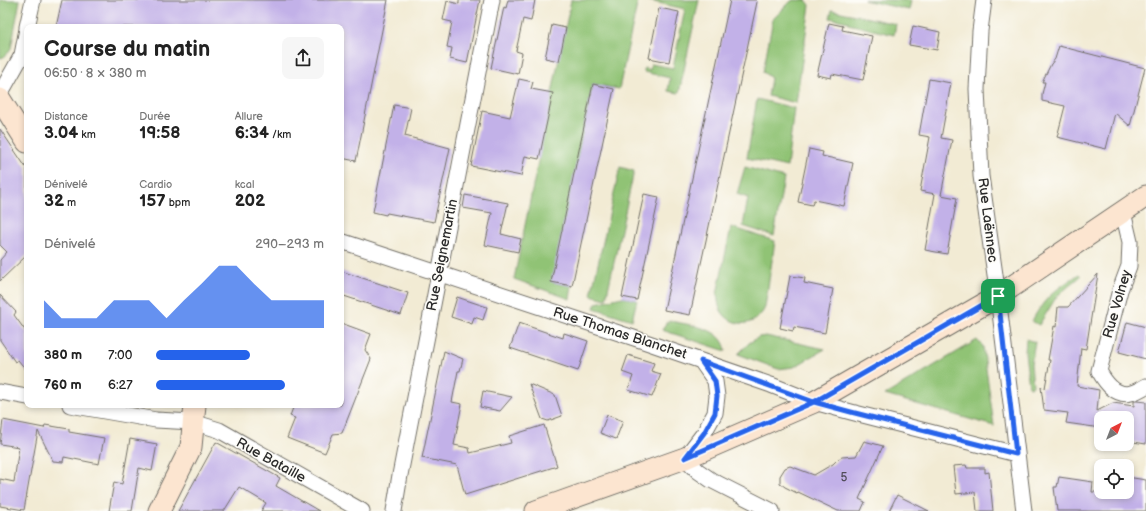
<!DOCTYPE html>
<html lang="fr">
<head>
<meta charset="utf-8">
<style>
  body { margin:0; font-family:"Balsamiq Sans",sans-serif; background:#f6f6f6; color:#222; height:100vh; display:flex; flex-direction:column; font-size:15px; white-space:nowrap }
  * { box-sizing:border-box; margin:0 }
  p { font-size:13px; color:#767676 }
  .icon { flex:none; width:22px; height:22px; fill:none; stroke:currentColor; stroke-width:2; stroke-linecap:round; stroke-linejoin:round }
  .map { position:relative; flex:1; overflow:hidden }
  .details { position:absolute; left:24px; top:24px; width:320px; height:384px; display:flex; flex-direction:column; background:#fff; border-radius:8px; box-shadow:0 2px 6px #0003 }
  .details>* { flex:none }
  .needle { width:26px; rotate:42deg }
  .tools { position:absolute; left:1094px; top:411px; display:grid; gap:8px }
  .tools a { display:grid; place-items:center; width:40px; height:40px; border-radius:8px; background:#fff; box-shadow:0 2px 6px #0003; font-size:20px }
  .pin { position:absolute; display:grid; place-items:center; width:34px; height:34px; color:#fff; margin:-17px; border-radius:8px; box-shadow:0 2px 6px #0006 }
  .round { display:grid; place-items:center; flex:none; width:42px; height:42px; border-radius:8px; background:#f6f6f6 }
  .headline { display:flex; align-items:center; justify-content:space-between; height:68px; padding:0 20px }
  h1 { font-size:22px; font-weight:700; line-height:30px }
  .figures { display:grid; grid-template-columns:repeat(3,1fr); gap:6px; height:68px; padding:4px 20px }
  .figures div { display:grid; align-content:center }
  .figures b { font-size:17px; font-weight:700 }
  .figures small { font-size:11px; font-weight:400 }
  .figures p { font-size:11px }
  .chart { height:112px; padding:8px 20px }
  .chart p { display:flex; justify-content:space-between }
  .chart svg { width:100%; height:72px; margin-top:4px; fill:#2563eb; opacity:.7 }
  ul { padding:0 20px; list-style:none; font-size:13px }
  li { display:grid; grid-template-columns:64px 48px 1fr; align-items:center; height:30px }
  li i { height:10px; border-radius:5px; background:#2563eb }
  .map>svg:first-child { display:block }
  .green { fill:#90c374; stroke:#5e7750 }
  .building { fill:#c2b1e8 }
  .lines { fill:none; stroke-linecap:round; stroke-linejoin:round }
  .street-casing { stroke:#716e66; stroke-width:17 }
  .secondary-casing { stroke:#716e66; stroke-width:23 }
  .street { stroke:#fff; stroke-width:15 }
  .secondary { stroke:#fce5d0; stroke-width:21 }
  .route-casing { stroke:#fff; stroke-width:8 }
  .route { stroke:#2563eb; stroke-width:5 }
  .labels { text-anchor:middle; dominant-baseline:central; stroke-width:3; stroke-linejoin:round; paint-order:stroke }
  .number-label { font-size:12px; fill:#514c5a }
  .street-label { font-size:14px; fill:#2b2b2b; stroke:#fdfcf7 }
</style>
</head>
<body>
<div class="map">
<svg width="1146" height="511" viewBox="0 0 1146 511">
  <rect width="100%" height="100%" fill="#fdfcf7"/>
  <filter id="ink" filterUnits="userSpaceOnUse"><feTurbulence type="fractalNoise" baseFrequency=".025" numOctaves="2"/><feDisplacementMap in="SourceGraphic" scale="8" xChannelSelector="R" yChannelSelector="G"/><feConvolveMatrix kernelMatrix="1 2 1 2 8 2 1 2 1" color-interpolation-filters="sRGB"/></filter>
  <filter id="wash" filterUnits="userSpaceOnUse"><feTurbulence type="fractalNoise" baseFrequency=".012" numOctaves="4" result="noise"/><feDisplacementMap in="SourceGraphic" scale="16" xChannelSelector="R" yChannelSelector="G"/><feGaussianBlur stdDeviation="0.9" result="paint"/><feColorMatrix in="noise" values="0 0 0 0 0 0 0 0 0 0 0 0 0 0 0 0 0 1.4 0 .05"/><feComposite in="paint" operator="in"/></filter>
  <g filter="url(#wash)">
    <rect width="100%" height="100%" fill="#f2ebd4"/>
    <!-- green -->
    <path class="green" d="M0,0h20l-9,48c-3,5 -5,9 -11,10z
      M571,0h67l-19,89 -26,-5 -41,198 20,4 -2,13 -56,-20z
      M645,0h54l-20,93 -11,-2 2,-13 -26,-6v-4l6,2 1,-6 22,4 12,-59z
      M793,0h13l4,5 -14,98 -28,-7 3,-18 -8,-6 10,-53 17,-17z
      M864,0h47l-2,10z
      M832,10l64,14 -2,11 -46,-11 1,-2 -19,-4z
      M757,99l37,9 -7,59 -40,-9z
      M620,167l14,4 -28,128 -15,-4z
      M745,167l39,11 -10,58 -31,-10 5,-28 -11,-4z
      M731,227l44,14 -10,66c-1,3 -3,6 -5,8 -10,13 -30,10 -38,-3 -4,-5 -4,-12 -5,-18z
      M1079,274l2,2 -24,20 -18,29 -7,-4c13,-25 25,-32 47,-47z
      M622,297l15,3 -5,20 -38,-12 2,-5z
      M670,321c19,4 53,6 56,30l-64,-21 4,-7z
      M766,336l59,13 -31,18 -16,2 -40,-15 11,-11 10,-6z
      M1026,339l9,3 -4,22 2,22 -4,1 -4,-35z
      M977,340l6,6 11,80 -109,-31z"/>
    <g id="blocks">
      <!-- building -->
      <path class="building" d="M62,0h326l-32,161 -15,-3v-131h-285z
        M459,0h21l-13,63 -17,-4 2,-11 -5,-1 5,-25 -9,-2 4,-19 12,3z
        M508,0h27l-4,21 -8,-2 -7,32 6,2 -4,21 -27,-6 13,-61 2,1z
        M730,0h26l1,2 -67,313 -26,-5z
        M659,8l20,4 -10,50 -20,-4z
        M829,23l14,3 -1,4 30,6 -9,44 -31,-6 -1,4 -14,-3z
        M552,25l14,3 -7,33 -14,-3z
        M913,26l27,6 -3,18 -28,-5z
        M1059,46l86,22 -15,58 -15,-13 -9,36 -49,-12 8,-31 -23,-5v-7l3,-12h-3l9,-18 4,-5z
        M519,79l14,3 -2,7 22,4 -14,66 -14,-3 -4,20 -50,-10 11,-55 28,6z
        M929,79l22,4 -10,55 11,2 -11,55 16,3 -10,56 -22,-4 10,-56 -15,-3 10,-54 -11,-2z
        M593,84l21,5 -42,197 -21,-4z
        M394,105l17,3 -6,28 45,12 -16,74 -47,-9 -1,2 -13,-3z
        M0,129l27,40v86l-27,26v-21l7,-8 -7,-7z
        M809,149l14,3 -1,4 31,7 -9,43 -30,-6 -2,5 -14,-3z
        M644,194l15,3 -22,103 -15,-3z
        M465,195l43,8 -7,31 20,5 -3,13 -33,-7 7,-32 -29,-5z
        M341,271l67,22 -7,22 -60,-20z
        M1098,274l-12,75 -5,-1 -4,38 22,4 -2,21 16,-8 21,3v-5h3l9,1v42l-19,-3v-23h-26v10l-35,-5 2,-10 -24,-3 -3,-23 4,1 5,-28h-2l6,-34 2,1 2,-20h10z
        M790,276l15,2 -1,5 29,6 -8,44 -31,-6 -1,4 -13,-3z
        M0,295l16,17 -2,3 13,18v38l-9,-11 -3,2 -15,-22z
        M457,297l30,10 -4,13 -9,-3 -2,7 -21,-7z
        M1127,322l19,5v32l-27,-7z
        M341,323l30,11 -6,16 6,9 -29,74 -9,1 -8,19 -38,-15 8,-20 -5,-2 4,-11h47z
        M519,323l44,15 1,-5 24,8 -10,30 -68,-23z
        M444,351l19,8 -3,12h-2l-6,31 10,2 -8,41 15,3 1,5 41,-10 -2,-7 35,-11 13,41 -92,29 -8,-30 -35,-7z
        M628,355l26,8 -3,8 10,3 -9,23 -24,-7 5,-14 -11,-4z
        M529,384l26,11 7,21 -14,5 -6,-2z
        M483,391l29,6 -12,14 -20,-4z
        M607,415l16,6 -7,18 -16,-6z
        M3,420l41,8 1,-3 24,4v3l35,6 -5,26 -35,-7 -1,5 -10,-1 -15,-30 -14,79 -24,-4v-27l14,3 5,-35 -19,-3z
        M130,439l27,5 -5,27 -13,-3 -7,43h-23l5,-29 8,2z
        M864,441l19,5 -24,53 6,3 -4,9h-23l-40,-19 -1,1 -12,-6 -5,-4v-7l5,-8 5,-2 24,9 12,-7 7,-4 5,-5 4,-2 14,-1z
        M216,442l64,36 -4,8 43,25h-58l5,-8 -27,-16 -15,24h-46z
        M966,465l1,3h18v5l4,-1 4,39h-16l-2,-19 -19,2 -3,-28z
        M1059,477l34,5 -1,10h35v-15l19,3v31h-89l-3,-24h3z
        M897,495l32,16h-40z"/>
    </g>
  </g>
  <g filter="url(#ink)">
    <use href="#blocks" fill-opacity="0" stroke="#716e66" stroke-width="1"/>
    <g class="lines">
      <defs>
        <path id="street" d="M984,0l-4,31 -3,58 4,87 17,120 26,215
          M27,27l6,-27
          M0,92l4,-5 18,-32 5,-26
          M1123,212l7,30 -1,24 -9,24 -21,81c6,11 17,26 32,22 5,-1 10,-4 15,-7
          M341,241l302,100 128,44 43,17 37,10 165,42
          M701,361l14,20 2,15 -2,17 -11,20 -19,25 13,13 13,9 61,31
          M0,392l27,5
          M70,405l86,15 37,2 26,8 143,81
          M394,511l6,-36 92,-475"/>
        <path id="secondary" d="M0,99l27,43
          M159,511l32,-64 4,-42
          M536,511l149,-53 129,-56 184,-106 148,-100"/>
      </defs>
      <!-- street casing -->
      <use href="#street" class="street-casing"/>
      <!-- secondary casing -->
      <use href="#secondary" class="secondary-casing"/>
      <!-- street -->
      <use href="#street" class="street"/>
      <!-- secondary -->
      <use href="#secondary" class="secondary"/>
    </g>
  </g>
  <g class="lines" filter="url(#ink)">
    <defs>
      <path id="route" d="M998,296l-184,106 -113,-41 14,20 2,15 -2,17 -11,20 -19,25 129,-56 37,10 165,42 -18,-158"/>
    </defs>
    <!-- route casing -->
    <use href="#route" class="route-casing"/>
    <!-- route -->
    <use href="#route" class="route"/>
  </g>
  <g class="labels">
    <!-- number labels -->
    <g class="number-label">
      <text x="844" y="477">5</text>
    </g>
    <!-- street labels -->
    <g class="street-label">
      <text transform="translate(988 220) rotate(83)">Rue Laënnec</text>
      <text transform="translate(442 255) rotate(-79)">Rue Seignemartin</text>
      <text transform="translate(1117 304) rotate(-74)">Rue Volney</text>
      <text transform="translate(620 333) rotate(18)">Rue Thomas Blanchet</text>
      <text transform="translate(271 460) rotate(29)">Rue Bataille</text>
    </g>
  </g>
</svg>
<div class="tools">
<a><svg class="needle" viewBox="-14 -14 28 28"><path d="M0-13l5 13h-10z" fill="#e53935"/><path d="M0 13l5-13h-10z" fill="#767676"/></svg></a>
<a><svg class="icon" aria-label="locate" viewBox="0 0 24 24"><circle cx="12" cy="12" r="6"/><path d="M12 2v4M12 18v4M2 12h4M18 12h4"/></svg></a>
</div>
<div class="pin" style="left:998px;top:296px;background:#1e9e55"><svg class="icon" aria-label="arrive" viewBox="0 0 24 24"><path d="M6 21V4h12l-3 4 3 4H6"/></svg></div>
<section class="details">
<div class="headline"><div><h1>Course du matin</h1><p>06:50 · 8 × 380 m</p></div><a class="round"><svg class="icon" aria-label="share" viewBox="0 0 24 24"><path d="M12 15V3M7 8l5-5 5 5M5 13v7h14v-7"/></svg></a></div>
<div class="figures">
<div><p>Distance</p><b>3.04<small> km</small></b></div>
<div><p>Durée</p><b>19:58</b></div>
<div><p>Allure</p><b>6:34<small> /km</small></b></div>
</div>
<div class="figures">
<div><p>Dénivelé</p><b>32<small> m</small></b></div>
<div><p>Cardio</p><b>157<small> bpm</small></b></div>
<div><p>kcal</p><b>202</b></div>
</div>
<div class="chart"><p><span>Dénivelé</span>290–293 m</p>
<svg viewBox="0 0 160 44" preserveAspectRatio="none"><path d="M0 44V27L10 38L20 38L30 38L40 27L50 27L60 27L70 38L80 27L90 17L100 6L110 6L120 17L130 27L140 27L150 27L160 27V44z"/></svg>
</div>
<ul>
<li><b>380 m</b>7:00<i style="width:56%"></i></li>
<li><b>760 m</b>6:27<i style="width:77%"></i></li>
</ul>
</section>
</div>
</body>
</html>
